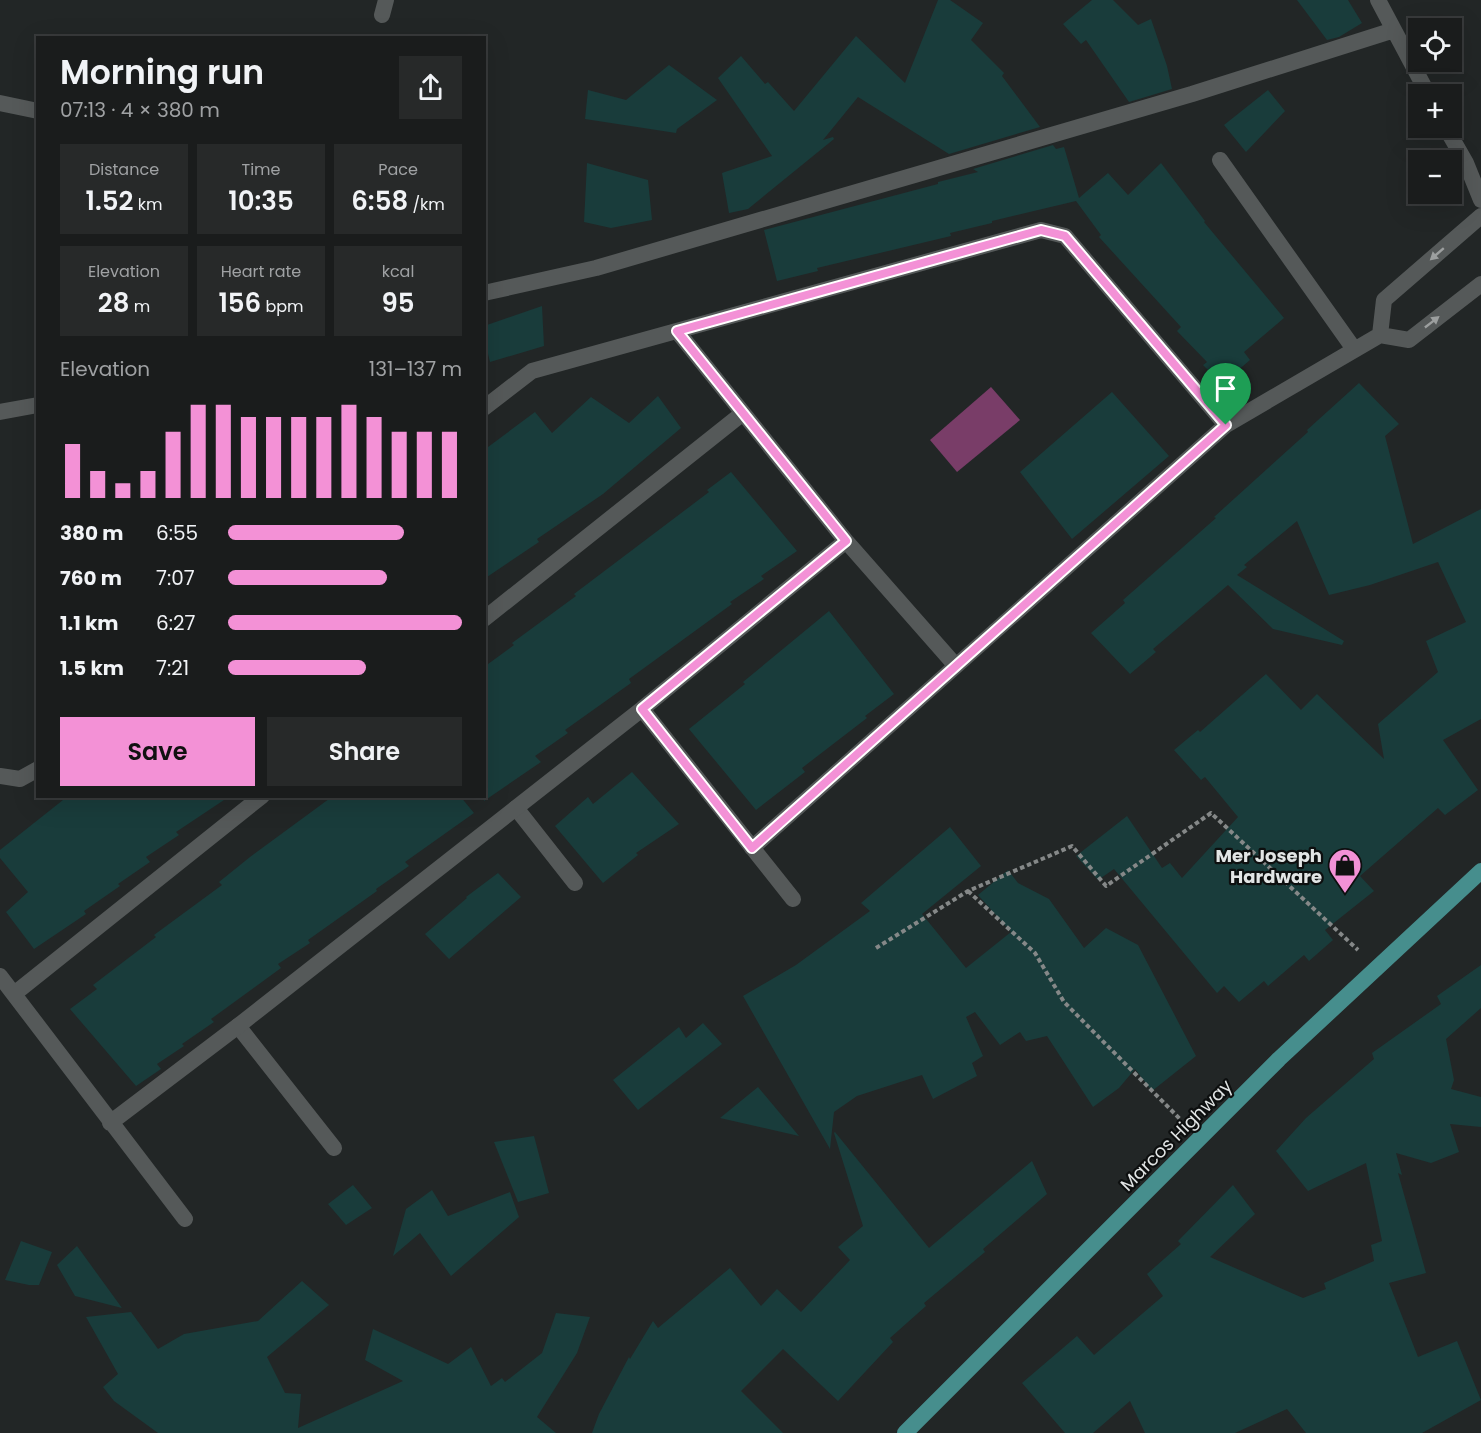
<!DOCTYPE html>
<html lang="en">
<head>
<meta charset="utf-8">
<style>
  body { margin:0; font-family:Poppins,sans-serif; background:#272929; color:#f1f3f6; height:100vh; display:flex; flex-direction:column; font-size:22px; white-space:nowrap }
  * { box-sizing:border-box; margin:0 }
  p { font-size:20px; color:#9fa1a3 }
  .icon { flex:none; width:33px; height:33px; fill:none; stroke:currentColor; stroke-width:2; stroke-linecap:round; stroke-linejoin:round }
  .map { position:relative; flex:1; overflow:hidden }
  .sheet { position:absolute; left:36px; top:36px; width:450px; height:762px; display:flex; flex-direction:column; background:#1a1c1c; border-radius:0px; box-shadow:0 6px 24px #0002,0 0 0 2px #383a3b }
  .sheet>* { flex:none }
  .controls { position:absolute; left:1408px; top:18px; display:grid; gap:12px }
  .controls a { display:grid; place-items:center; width:54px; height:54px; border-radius:0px; background:#1a1c1c; box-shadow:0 6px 24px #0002,0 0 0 2px #383a3b; font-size:30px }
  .pin { position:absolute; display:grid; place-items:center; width:51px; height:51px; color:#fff; margin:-62px -26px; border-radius:50% 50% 50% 0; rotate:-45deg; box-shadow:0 0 6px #0007 }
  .pin .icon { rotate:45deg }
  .round { display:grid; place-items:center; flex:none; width:63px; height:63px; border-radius:0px; background:#272929 }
  .headline { display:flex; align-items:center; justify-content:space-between; height:102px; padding:0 24px }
  h1 { font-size:33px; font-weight:600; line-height:45px }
  .metrics { display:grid; grid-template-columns:repeat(3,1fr); gap:9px; height:102px; padding:6px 24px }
  .metrics div { display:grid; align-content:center; border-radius:0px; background:#272929; text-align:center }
  .metrics b { font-size:26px; font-weight:600 }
  .metrics small { font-size:16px; font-weight:400 }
  .metrics p { font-size:16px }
  .chart { height:168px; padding:12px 24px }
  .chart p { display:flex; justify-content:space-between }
  .chart svg { width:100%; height:108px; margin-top:6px; stroke:#f391d6; stroke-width:6 }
  .button { display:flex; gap:12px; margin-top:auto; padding:12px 24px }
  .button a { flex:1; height:69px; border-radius:0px; background:#f391d6; color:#111; font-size:24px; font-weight:600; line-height:69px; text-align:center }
  .button a+a { background:#272929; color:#f1f3f6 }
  ul { padding:0 24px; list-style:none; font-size:20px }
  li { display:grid; grid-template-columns:96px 72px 1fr; align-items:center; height:45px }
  li i { height:15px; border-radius:8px; background:#f391d6 }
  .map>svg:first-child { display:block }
  .water { fill:#793d68 }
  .building { fill:#193c3b }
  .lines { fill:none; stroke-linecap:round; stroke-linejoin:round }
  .path { stroke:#858888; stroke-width:4; stroke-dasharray:4.5 3; stroke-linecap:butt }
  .service { stroke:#555959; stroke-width:16 }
  .minor { stroke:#555959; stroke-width:16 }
  .primary { stroke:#468e8d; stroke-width:16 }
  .oneway { fill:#9c9f9f }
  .route-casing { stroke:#fff; stroke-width:12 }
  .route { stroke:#f391d6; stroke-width:8 }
  .labels { text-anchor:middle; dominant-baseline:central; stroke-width:4.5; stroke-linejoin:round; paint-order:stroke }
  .poi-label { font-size:18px; font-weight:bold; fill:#e2e5e5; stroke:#0d0f0f; text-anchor:end }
  .street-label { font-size:18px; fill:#e2e5e5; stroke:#0d0f0f }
</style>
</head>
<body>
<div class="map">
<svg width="1481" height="1433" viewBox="0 0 1481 1433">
  <rect width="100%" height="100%" fill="#222626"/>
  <!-- water -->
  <path class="water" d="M991,387l29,33 -63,52 -27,-32z"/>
  <!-- building -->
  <path class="building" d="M938,0h12l33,23 -12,17 33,33 -2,3 38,51 -91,27 -91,-57 -35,43 10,-3 1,2 -86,70 -19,4 -7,-40 50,-17 -54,-78 23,-22 24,28 3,-2 26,29 62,-75 49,47z
    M1092,0h21l25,25 13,-6 16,47 5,23 -43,13 -43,-62 -5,4 -18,-20z
    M1297,0h51l14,23 -23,14 -12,3z
    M669,65l48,35 -40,29 -1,4 -91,-14 3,-29 38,10z
    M1268,90l17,21 -39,41 -22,-27z
    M1053,145l3,4 8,-2 15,51 29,-25 20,22 33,-32 44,58 -1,1 80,96 -40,34 6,8 -28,24 -19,-19 4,-3 -30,-31 4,-4 -82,-90 2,-2 -25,-34 -84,20v2l-42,10 1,3 -134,32 1,3 -41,10 -13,-51 174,-46v-2l40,-10 -5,-3z
    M587,163l61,17 4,40 -41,8 -27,-6z
    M542,306l2,40 -54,16 -6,-25v-11z
    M1359,383l40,41 -14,12 28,108 68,-35v210l-38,21 35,50 -33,25 -7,-7 -78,68 14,15 -49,39 8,10 -24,21 -5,-6 -36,31 -4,-5 -25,21 -15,-16 -7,7 -103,-124 -16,11 -22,-24 51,-40 35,52 8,-5 12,15 56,-61 -33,-40 -4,3 -27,-30 24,-20 2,2 66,-58 35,36 16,-16 67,65 -6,-35 60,-52 -12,-31 40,-19 -28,-60 -68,23 -41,10 -32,-74 -53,44 3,2 -10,8 107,66 -2,4 -69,-16 -45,-44 -75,64 3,3 -26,22 -39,-41 34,-30 -2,-3 93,-82 -2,-1 94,-85 -1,-2z
    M1112,392l57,64 -97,83 -52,-67z
    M658,396l23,32 -78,66 -66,45 2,3 -55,37v-129l51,-38 17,21 39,-36 38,26z
    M731,472l66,79 -36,25 3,3 -34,23 2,2 -103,75 2,4 -66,47 3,3 -33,23 6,6 -57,39v-134l30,-22 -2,-2 64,-47 -2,-2 135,-102 -2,-2z
    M829,611l65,83 -29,22 2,2 -65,50 3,4 -49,38 -67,-81 56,-45 -2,-2z
    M632,772l47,52 -43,29 2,2 -35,28 -48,-57 33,-29 5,7z
    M68,796h162l-54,36 3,3 -33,22 4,5 -32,22 2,2 -36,25 2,3 -52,35 -28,-37 22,-20 -28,-34v-8z
    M333,796h127l14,17 -69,49 4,4 -33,23 1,2 -69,49 2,3 -32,21 3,4 -70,51 3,3 -32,22 2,2 -27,18 4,5 -25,17 -66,-77 27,-20 -4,-4 63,-48 -2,-2 68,-50 -3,-3 31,-25z
    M950,827l31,39 -59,48 44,54 45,-36 -33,-37 30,-25 10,13 31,16 35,49 22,-20 32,17 58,111 -44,35 -17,-22 -16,19 -26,19 -46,-71 -21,5 -6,-9 -20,13 -25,-33 -9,5 17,39 -11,7 5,13 -44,23 -11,-24 -65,21 -23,16 -4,37 -87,-153 53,-31 74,-54 -9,-8z
    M498,873l23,24 -72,62 -24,-25 42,-36 -1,-1z
    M1481,965v43l-35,31 8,41 -3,9 30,8v30l-31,-3 9,28 -28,11 -35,-10 6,22 -4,-2 28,100 -37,10 29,74 39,-16 24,59 -59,33h-116l-19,-24 -52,24h-90l-15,-32 -37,32h-28l-43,-50 55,-47 17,19 69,-59 -16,-22 34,-30 -3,-3 55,-56 22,29 -45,43 93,41 23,-9 -2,-6 50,-22 -3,-16 11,-4 -16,-78 -58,28 -32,-40 30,-33 68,-59 -2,-6 69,-49 -4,-8z
    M703,1023l19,21 -84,66 -25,-30 66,-53 7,11z
    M758,1087l41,49 -79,-18z
    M835,1132l94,116 103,-87 15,33 -64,55 2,3 -61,51 2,3 -36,32 3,4 -55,59 -55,-52 -42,42 42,42h-191l7,-19 30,-57 1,2 23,-38 5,7 72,-60 31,38 16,-17 24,23 49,-52 -12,-13 25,-21 -29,-93z
    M534,1136l15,57 -31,9 -24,-60z
    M353,1185l19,23 -26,17 -18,-21z
    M432,1190l16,26 62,-24 9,25 -68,59 -31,-43 -27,23 13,-47z
    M21,1241l31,11 -13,33h-10l-24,-5z
    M77,1246l45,62 -47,-12 -18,-31z
    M302,1281l27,24 -62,52 18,36 16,1 -3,34 105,-47 -38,-21 8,-31 75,35 23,-17 20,39 11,-8 3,4 37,-29 14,-40 34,4 -13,36 -40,64 19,16h-398l-44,-32 -11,-14 15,-13 -32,-57 45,-5 27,37 26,-15 74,-13z"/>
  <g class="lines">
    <!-- path -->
    <path class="path" d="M968,891l67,62 29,49 117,118
      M876,948l92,-57 104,-45 34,40 105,-73 147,137"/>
    <!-- service -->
    <path class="service" d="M516,808l59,75
      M238,1026l96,122"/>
    <!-- minor -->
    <path class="minor" d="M1378,0l50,94
      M382,15l4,-15
      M0,103l38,8
      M1446,128l20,35 15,37
      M1220,160l134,189
      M484,293l112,-25 596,-174 202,-64
      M677,331l169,210 110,125
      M1380,335l4,-35 97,-84
      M484,408l48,-37 509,-141 24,6 161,189
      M0,412l38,-7
      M484,619l259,-206
      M642,709l151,190
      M0,776l20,3 18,-10
      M752,848l474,-423 154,-90 29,5 72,-56
      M0,976l185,243
      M14,994l248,-198
      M110,1123l128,-97 404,-317 204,-168"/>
    <!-- primary -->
    <path class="primary" d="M905,1433l374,-374 202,-188"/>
  </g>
  <!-- one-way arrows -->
  <defs><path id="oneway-solid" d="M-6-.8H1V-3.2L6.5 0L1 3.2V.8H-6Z" transform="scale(1.5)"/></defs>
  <g class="oneway">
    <use href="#oneway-solid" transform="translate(1437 254) rotate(139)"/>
    <use href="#oneway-solid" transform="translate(1432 322) rotate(-38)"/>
  </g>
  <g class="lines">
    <defs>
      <path id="route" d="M1041,230l24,6 161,189 -474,423 -110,-139 204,-168 -169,-210z"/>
    </defs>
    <!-- route casing -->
    <use href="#route" class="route-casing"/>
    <!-- route -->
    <use href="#route" class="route"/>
  </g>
  <!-- icons -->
  <defs>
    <symbol id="shop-pin" viewBox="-11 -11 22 30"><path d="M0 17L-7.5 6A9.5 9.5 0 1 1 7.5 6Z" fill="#f391d6" stroke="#0d0f0f"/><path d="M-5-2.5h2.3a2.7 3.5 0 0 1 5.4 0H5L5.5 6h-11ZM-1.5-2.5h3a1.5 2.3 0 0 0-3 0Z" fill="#111"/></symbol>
  </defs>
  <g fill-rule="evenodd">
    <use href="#shop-pin" x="1326" y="846" width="38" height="52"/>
  </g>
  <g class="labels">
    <!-- poi labels -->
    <g class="poi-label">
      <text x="1322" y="855">Mer Joseph<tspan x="1322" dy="21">Hardware</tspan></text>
    </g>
    <!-- street labels -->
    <g class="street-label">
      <text transform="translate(1176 1135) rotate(-45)">Marcos Highway</text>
    </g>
  </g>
</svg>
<div class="controls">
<a><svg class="icon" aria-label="locate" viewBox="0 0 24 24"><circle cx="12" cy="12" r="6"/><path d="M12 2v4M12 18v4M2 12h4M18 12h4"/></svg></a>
<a>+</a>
<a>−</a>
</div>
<div class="pin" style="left:1226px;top:425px;background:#1e9e55"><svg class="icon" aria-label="arrive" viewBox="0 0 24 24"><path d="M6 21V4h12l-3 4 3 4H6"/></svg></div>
<section class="sheet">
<div class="headline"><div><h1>Morning run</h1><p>07:13 · 4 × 380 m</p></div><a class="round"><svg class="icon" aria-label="share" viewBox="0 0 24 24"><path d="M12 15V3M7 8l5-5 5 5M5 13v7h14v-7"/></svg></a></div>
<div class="metrics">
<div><p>Distance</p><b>1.52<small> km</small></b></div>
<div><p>Time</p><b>10:35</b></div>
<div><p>Pace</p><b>6:58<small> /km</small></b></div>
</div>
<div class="metrics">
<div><p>Elevation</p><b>28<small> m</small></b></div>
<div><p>Heart rate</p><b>156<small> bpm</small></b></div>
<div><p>kcal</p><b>95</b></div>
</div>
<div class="chart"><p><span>Elevation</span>131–137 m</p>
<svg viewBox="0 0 160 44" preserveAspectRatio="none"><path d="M5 44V22M15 44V33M25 44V38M35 44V33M45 44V17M55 44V6M65 44V6M75 44V11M85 44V11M95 44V11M105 44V11M115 44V6M125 44V11M135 44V17M145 44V17M155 44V17"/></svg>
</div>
<ul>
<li><b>380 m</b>6:55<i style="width:75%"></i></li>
<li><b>760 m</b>7:07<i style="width:68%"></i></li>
<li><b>1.1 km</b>6:27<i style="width:100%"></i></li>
<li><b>1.5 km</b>7:21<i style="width:59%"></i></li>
</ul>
<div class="button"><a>Save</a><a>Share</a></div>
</section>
</div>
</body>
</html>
